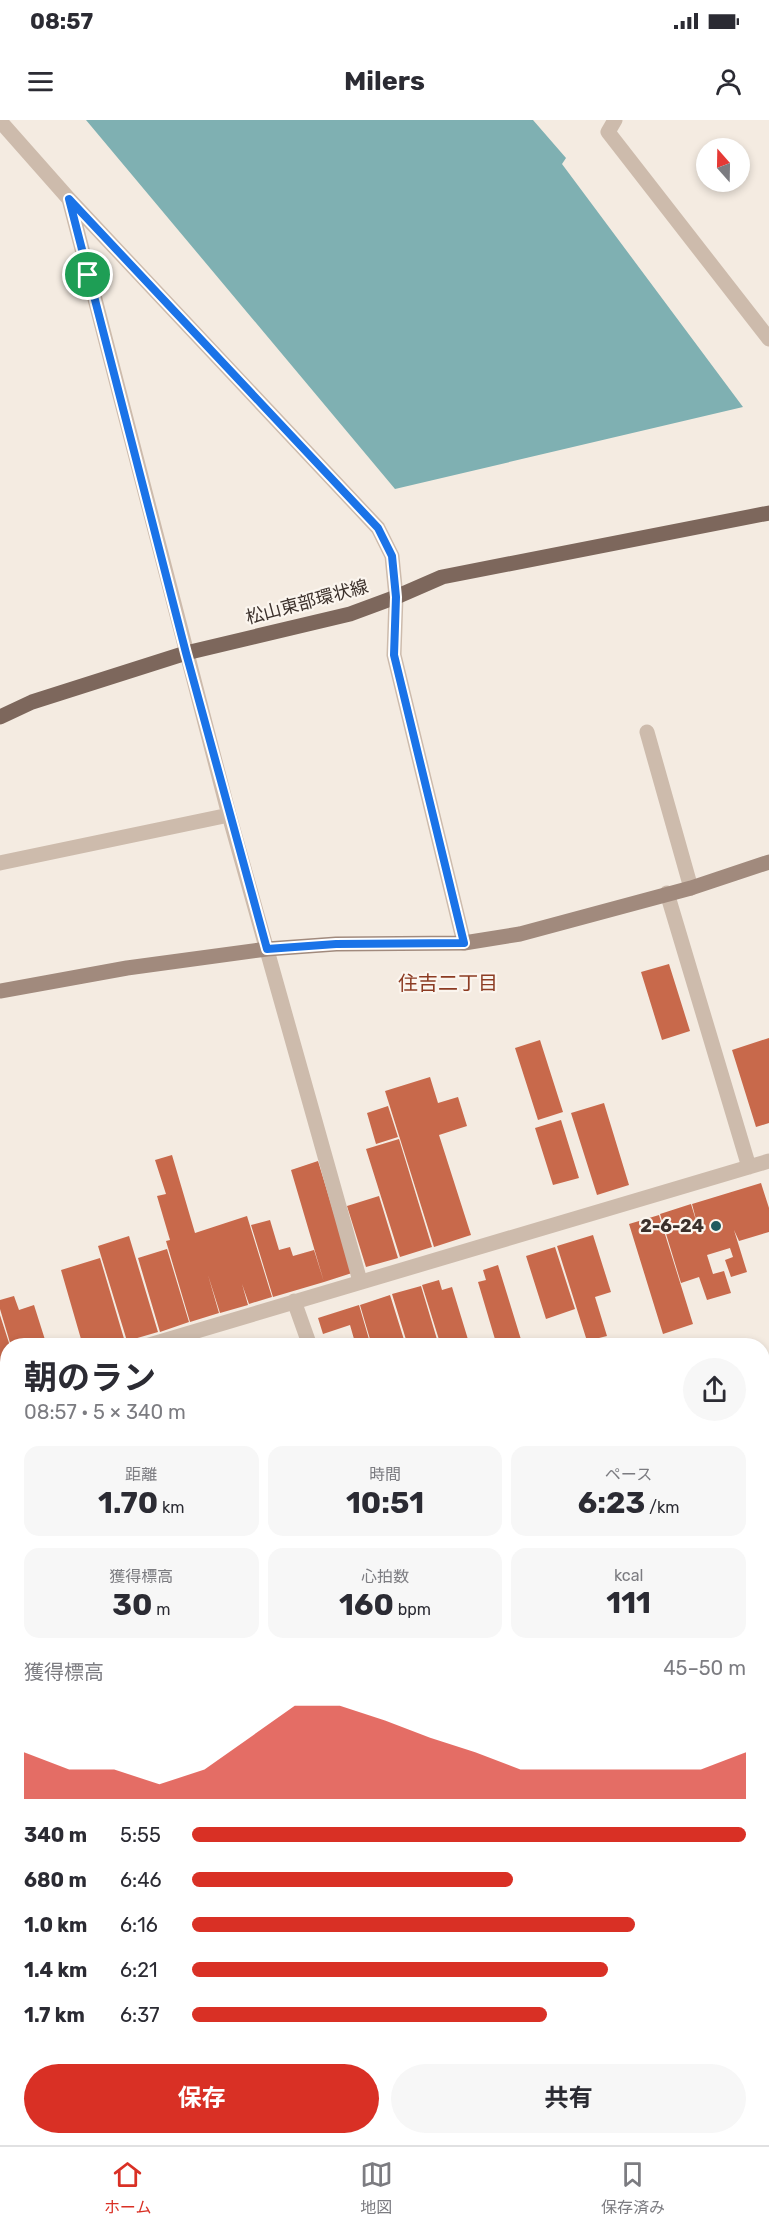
<!DOCTYPE html>
<html lang="ja">
<head>
<meta charset="utf-8">
<style>
  body { margin:0; font-family:Rubik,"Noto Sans JP",sans-serif; background:#f7f7f7; color:#2b2b33; height:100vh; display:flex; flex-direction:column; font-size:22px; white-space:nowrap }
  * { box-sizing:border-box; margin:0 }
  p { font-size:20px; color:#7c7c81 }
  .icon { flex:none; width:33px; height:33px; fill:none; stroke:currentColor; stroke-width:2; stroke-linecap:round; stroke-linejoin:round }
  .map { position:relative; flex:1; overflow:hidden }
  .details { position:absolute; left:0px; top:1218px; width:770px; height:807px; display:flex; flex-direction:column; background:#fff; border-radius:24px 24px 0 0; box-shadow:0 3px 9px #0003 }
  .details>* { flex:none }
  .needle { width:39px; rotate:340deg }
  .controls { position:absolute; left:696px; top:18px; display:grid; gap:12px }
  .controls a { display:grid; place-items:center; width:54px; height:54px; border-radius:50%; background:#fff; box-shadow:0 3px 9px #0003; font-size:30px }
  .pin { position:absolute; display:grid; place-items:center; width:51px; height:51px; color:#fff; margin:-26px; border:3px solid #fff; border-radius:50%; box-shadow:0 2px 6px #0007 }
  .round { display:grid; place-items:center; flex:none; width:63px; height:63px; border-radius:32px; background:#f7f7f7 }
  .head { display:flex; align-items:center; justify-content:space-between; height:102px; padding:0 24px }
  h1 { font-size:33px; font-weight:700; line-height:45px }
  .metrics { display:grid; grid-template-columns:repeat(3,1fr); gap:9px; height:102px; padding:6px 24px }
  .metrics div { display:grid; align-content:center; border-radius:15px; background:#f7f7f7; text-align:center }
  .metrics b { font-size:30px; font-weight:700 }
  .metrics small { font-size:16px; font-weight:400 }
  .metrics p { font-size:16px }
  .chart { height:168px; padding:12px 24px }
  .chart p { display:flex; justify-content:space-between }
  .chart svg { width:100%; height:108px; margin-top:6px; fill:#d93025; opacity:.7 }
  .cta { display:flex; gap:12px; margin-top:auto; padding:12px 24px }
  .cta a { flex:1; height:69px; border-radius:36px; background:#d93025; color:#fff; font-size:24px; font-weight:700; line-height:69px; text-align:center }
  .cta a+a { background:#f7f7f7; color:#2b2b33 }
  ul { padding:0 24px; list-style:none; font-size:20px }
  li { display:grid; grid-template-columns:96px 72px 1fr; align-items:center; height:45px }
  li i { height:15px; border-radius:8px; background:#d93025 }
  .status { display:flex; justify-content:space-between; align-items:center; height:42px; padding:0 30px; background:#fff; direction:ltr }
  .status svg { height:16px; fill:currentColor }
  header { display:flex; justify-content:space-between; align-items:center; height:78px; padding:0 24px; background:#fff; font-size:27px; font-weight:700 }
  .menu { display:flex; justify-content:space-around; align-items:center; height:84px; border-top:2px solid #e1e1e2; background:#fff; font-size:16px; color:#7c7c81 }
  .menu a { display:grid; justify-items:center; gap:3px }
  .menu .current { color:#d93025 }
  .map>svg:first-child { display:block }
  .water { fill:#7fb0b2 }
  .building { fill:#c8694b }
  .lines { fill:none; stroke-linecap:round; stroke-linejoin:round }
  .path { stroke:#b9a596; stroke-width:4; stroke-dasharray:3 3; stroke-linecap:butt }
  .street { stroke:#cdbbac; stroke-width:15 }
  .secondary { stroke:#a18a7d; stroke-width:15 }
  .primary { stroke:#7d675c; stroke-width:15 }
  .highway { stroke:#5c4a42; stroke-width:18 }
  .route-casing { stroke:#fff; stroke-width:12 }
  .route { stroke:#1a73e8; stroke-width:8 }
  .poi-dot { fill:#1f5a5e; stroke:#fbf5ee; stroke-width:2 }
  .labels { text-anchor:middle; dominant-baseline:central; stroke-width:4.5; stroke-linejoin:round; paint-order:stroke }
  .street-label { font-size:18px; fill:#3b302b; stroke:#fbf5ee }
  .poi-label { font-size:18px; font-weight:bold; fill:#3b302b; stroke:#fbf5ee; text-anchor:end }
  .neighbourhood-label { font-size:20px; fill:#8c3b22; stroke:#fbf5ee }
</style>
</head>
<body>
<div class="status"><b>08:57</b><svg viewBox="0 0 49 12"><path d="M0 12V9h3v3zM5 12V6h3v6zM10 12V3h3v9zM15 12V0h3v12zM26 1h20v11H26zM47 4h2v5h-2z"/></svg></div>
<header><svg class="icon" aria-label="menu" viewBox="0 0 24 24"><path d="M4 6h16M4 12h16M4 18h16"/></svg>Milers<svg class="icon" aria-label="person" viewBox="0 0 24 24"><circle cx="12" cy="8" r="4"/><path d="M4 21q1-7 8-7t8 7"/></svg></header>
<div class="map">
<svg width="769" height="2025" viewBox="0 0 769 2025">
  <rect width="100%" height="100%" fill="#f4ebe1"/>
  <!-- water -->
  <path class="water" d="M86,0h447l33,38 -4,6 181,243 -348,82z"/>
  <!-- building -->
  <path class="building" d="M669,844l21,67 -28,9 -21,-68z
    M769,918v85l-13,4 -24,-77z
    M540,920l23,72 -25,8 -23,-72z
    M430,957l8,26 20,-6 9,29 -28,9 32,100 -37,12 -49,-156z
    M604,983l25,82 -32,10 -26,-82z
    M388,986l10,31 -22,7 -9,-31z
    M561,1000l18,58 -26,7 -18,-57z
    M399,1019l33,108 -32,10 -34,-108z
    M172,1035l23,78 52,-17 25,81 -23,7 -7,-20 6,21 -28,8 -12,-38 11,38 -29,9 -24,-81 4,-1 -13,-44 9,-2 -11,-34z
    M318,1041l34,112 -28,9 -33,-112z
    M761,1063l8,25v24l-30,9 -5,-11 13,42 -16,5 -6,-17 8,-3 -3,-9 -23,7 6,19 11,-3 7,22 -24,7 -8,-23 -18,6 -21,-69 31,-10 7,23 -6,-23z
    M379,1076l19,62 -32,9 -19,-61z
    M659,1095l34,109 -30,10 -34,-110z
    M270,1100l9,30 11,-3 3,9 21,-6 10,32 -51,15 -22,-72z
    M593,1115l18,57 -16,5 12,39 -20,5 -30,-95z
    M129,1116l29,96 -31,9 -29,-95z
    M555,1127l20,62 -29,10 -20,-63z
    M167,1129l22,73 -29,10 -22,-74z
    M100,1138l25,84 -13,4h-29l-22,-76z
    M498,1145l9,29 16,52h-26l-19,-64 8,-2 -3,-10z
    M439,1160l3,10 10,-3 18,59h-29l-19,-61z
    M421,1166l18,60h-31l-16,-52z
    M390,1175l16,51h-34l-12,-41z
    M14,1176l5,14 15,-5 13,41h-36l-11,-37v-9z
    M359,1185l12,41h-15l-6,-21 -27,9 -5,-16z
    M0,1195l10,31h-2v31l-8,3z"/>
  <g class="lines">
    <!-- path -->
    <path class="path" d="M762,1969l7,-2"/>
    <!-- street -->
    <path class="street" d="M615,0l-7,12 161,207
      M0,1l69,78 309,329 14,28 4,41 -2,58 70,288
      M69,79l160,616 131,466
      M647,612l44,156
      M0,743l229,-48
      M667,773l82,274
      M294,1181l16,45
      M146,1226l623,-185
      M0,1270l8,-2
      M762,1480l7,-3
      M0,1733l8,-3
      M0,1863l8,22
      M51,2018l3,7
      M322,2018l3,7
      M589,2018l3,7"/>
    <!-- secondary -->
    <path class="secondary" d="M0,871l127,-23 140,-19 69,-5 128,-1 56,-9 171,-46 78,-26"/>
    <!-- primary -->
    <path class="primary" d="M0,597l32,-15 154,-49 164,-39 46,-17 46,-20 327,-64"/>
    <!-- highway -->
    <path class="highway" d="M762,1908l7,-2
      M430,2025l18,-7"/>
  </g>
  <g class="lines">
    <defs>
      <path id="route" d="M69,79l309,329 14,28 4,41 -2,58 70,288 -128,1 -69,5 -81,-296z"/>
    </defs>
    <!-- route casing -->
    <use href="#route" class="route-casing"/>
    <!-- route -->
    <use href="#route" class="route"/>
  </g>
  <!-- markers -->
  <circle class="poi-dot" cx="716" cy="1106" r="6"/>
  <g class="labels">
    <!-- street labels -->
    <g class="street-label">
      <text transform="translate(307 482) rotate(-15)">松山東部環状線</text>
    </g>
    <!-- poi labels -->
    <g class="poi-label">
      <text x="704" y="1106">2-6-24</text>
    </g>
    <!-- neighbourhood labels -->
    <g class="neighbourhood-label">
      <text x="448" y="863">住吉二丁目</text>
    </g>
  </g>
</svg>
<div class="controls">
<a><svg class="needle" viewBox="-14 -14 28 28"><path d="M0-13l5 13h-10z" fill="#e53935"/><path d="M0 13l5-13h-10z" fill="#7c7c81"/></svg></a>
</div>
<div class="pin" style="left:88px;top:155px;background:#1e9e55"><svg class="icon" aria-label="arrive" viewBox="0 0 24 24"><path d="M6 21V4h12l-3 4 3 4H6"/></svg></div>
<section class="details">
<div class="head"><div><h1>朝のラン</h1><p>08:57 · 5 × 340 m</p></div><a class="round"><svg class="icon" aria-label="share" viewBox="0 0 24 24"><path d="M12 15V3M7 8l5-5 5 5M5 13v7h14v-7"/></svg></a></div>
<div class="metrics">
<div><p>距離</p><b>1.70<small> km</small></b></div>
<div><p>時間</p><b>10:51</b></div>
<div><p>ペース</p><b>6:23<small> /km</small></b></div>
</div>
<div class="metrics">
<div><p>獲得標高</p><b>30<small> m</small></b></div>
<div><p>心拍数</p><b>160<small> bpm</small></b></div>
<div><p>kcal</p><b>111</b></div>
</div>
<div class="chart"><p><span>獲得標高</span>45–50 m</p>
<svg viewBox="0 0 160 44" preserveAspectRatio="none"><path d="M0 44V25L10 32L20 32L30 38L40 32L50 19L60 6L70 6L80 12L90 19L100 25L110 32L120 32L130 32L140 32L150 32L160 25V44z"/></svg>
</div>
<ul>
<li><b>340 m</b>5:55<i style="width:100%"></i></li>
<li><b>680 m</b>6:46<i style="width:58%"></i></li>
<li><b>1.0 km</b>6:16<i style="width:80%"></i></li>
<li><b>1.4 km</b>6:21<i style="width:75%"></i></li>
<li><b>1.7 km</b>6:37<i style="width:64%"></i></li>
</ul>
<div class="cta"><a>保存</a><a>共有</a></div>
</section>
</div>
<nav class="menu">
<a class="current"><svg class="icon" aria-label="home" viewBox="0 0 24 24"><path d="M3 11l9-7 9 7M6 9v11h12V9"/></svg>ホーム</a>
<a><svg class="icon" aria-label="map" viewBox="0 0 24 24"><path d="M3 6l6-2 6 2 6-2v14l-6 2-6-2-6 2zM9 4v14M15 6v14"/></svg>地図</a>
<a><svg class="icon" aria-label="saved" viewBox="0 0 24 24"><path d="M7 4h10v16l-5-4-5 4z"/></svg>保存済み</a>
</nav>
</body>
</html>
